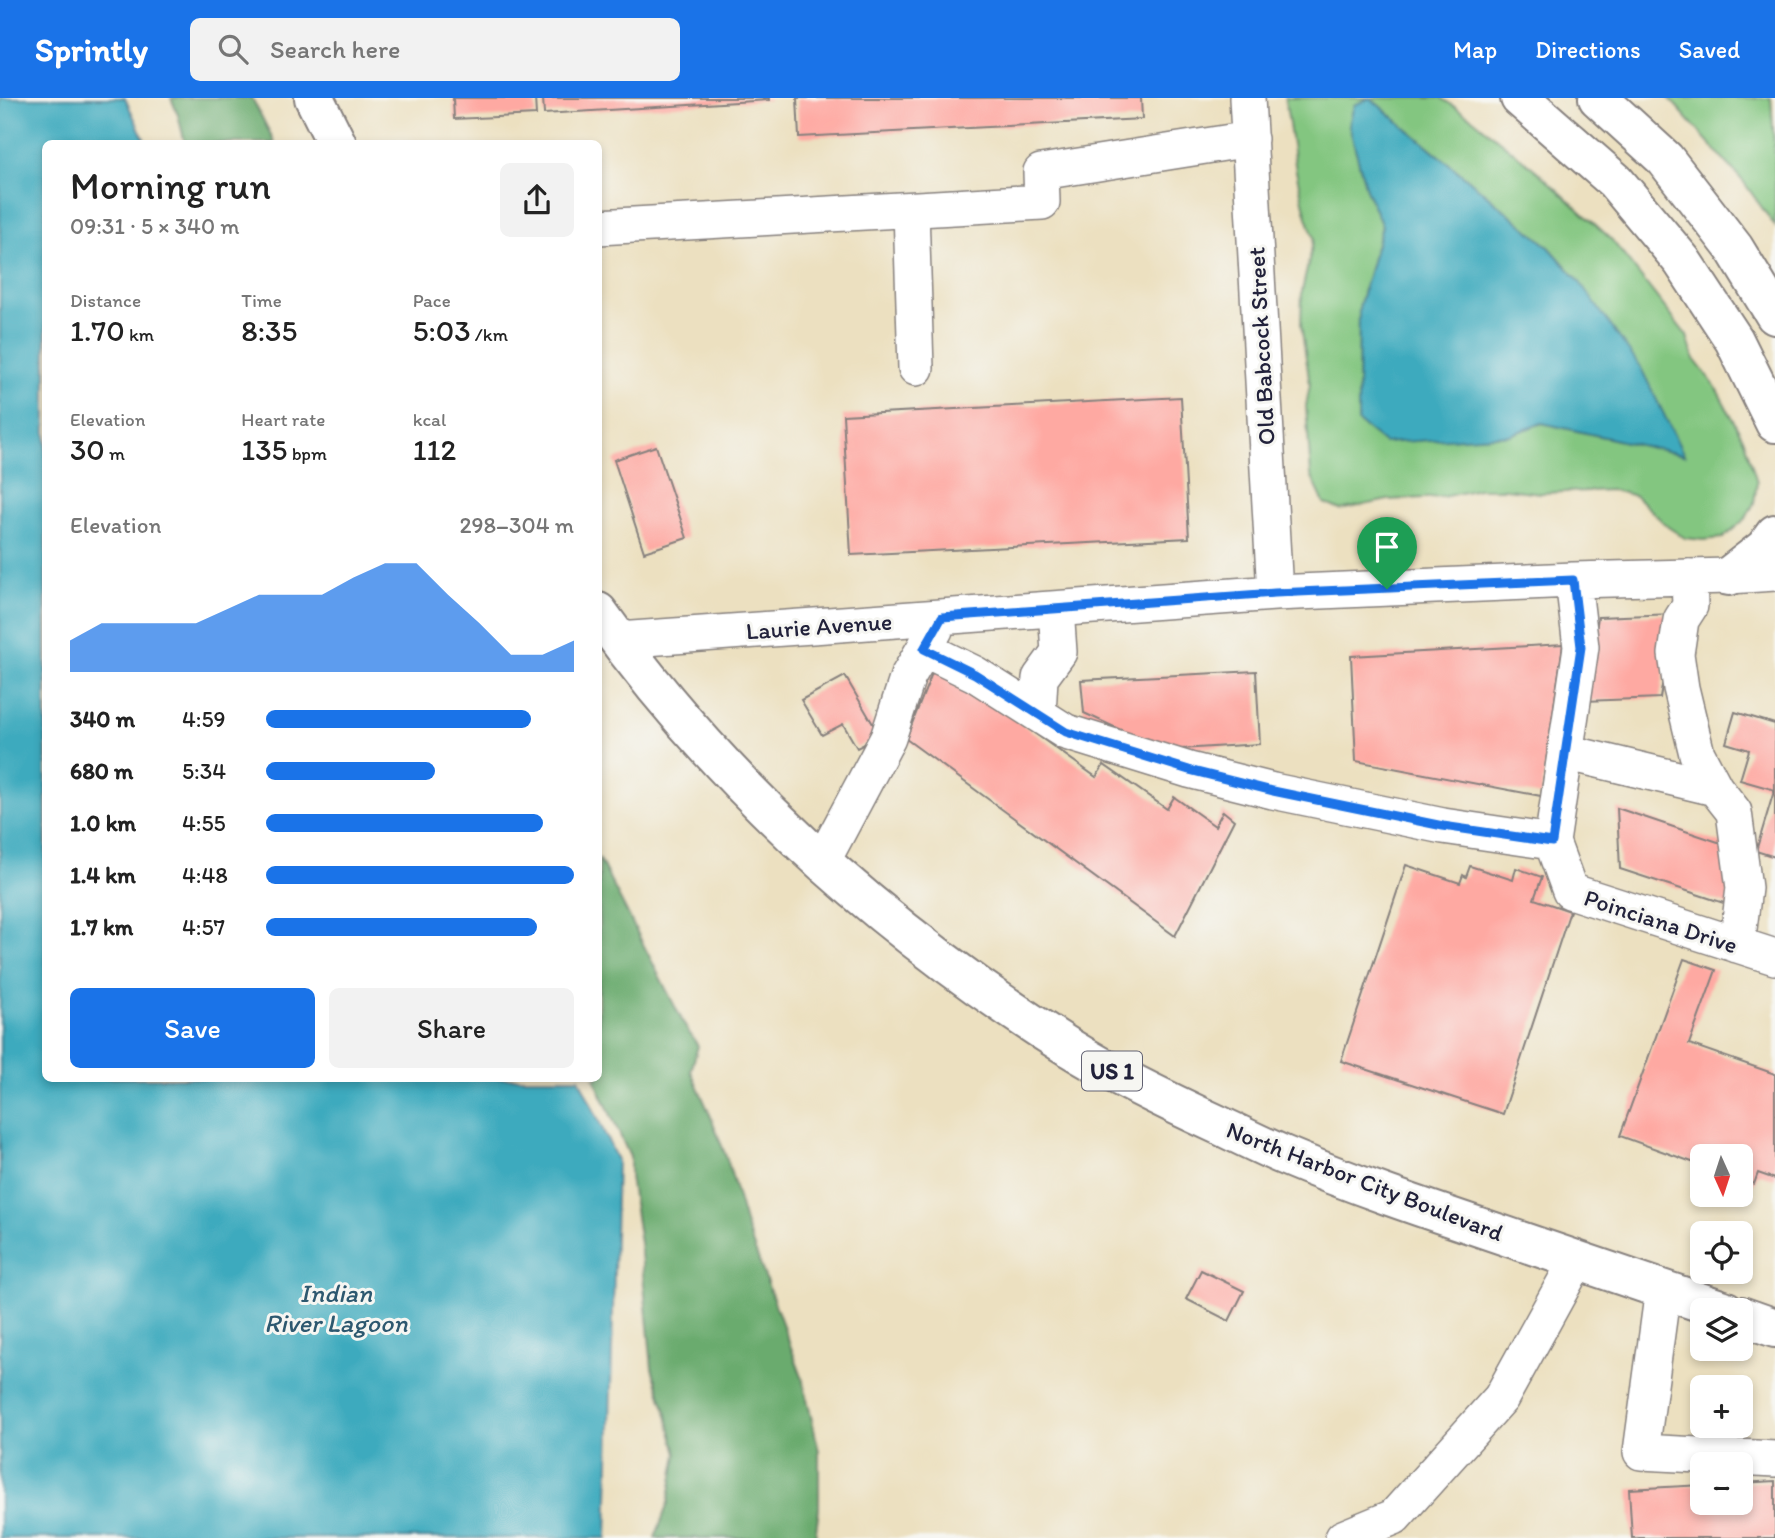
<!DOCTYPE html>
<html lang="en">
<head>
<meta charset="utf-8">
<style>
  body { margin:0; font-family:Itim,sans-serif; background:#f2f2f2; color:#222; height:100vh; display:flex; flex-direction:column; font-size:26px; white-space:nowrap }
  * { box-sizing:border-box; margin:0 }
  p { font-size:23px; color:#767676 }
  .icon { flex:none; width:38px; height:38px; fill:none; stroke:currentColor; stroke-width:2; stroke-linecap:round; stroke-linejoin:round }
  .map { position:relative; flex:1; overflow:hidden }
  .panel { position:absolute; left:42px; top:42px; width:560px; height:942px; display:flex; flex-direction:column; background:#fff; border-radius:10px; box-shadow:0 4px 10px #0003 }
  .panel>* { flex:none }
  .needle { width:46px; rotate:177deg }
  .controls { position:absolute; left:1690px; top:1046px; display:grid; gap:14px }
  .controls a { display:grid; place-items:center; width:63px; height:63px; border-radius:10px; background:#fff; box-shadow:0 4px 10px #0003; font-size:35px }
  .pin { position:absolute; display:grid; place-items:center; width:60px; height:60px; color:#fff; margin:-72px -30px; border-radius:50% 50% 50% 0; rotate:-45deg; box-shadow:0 0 7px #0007 }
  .pin .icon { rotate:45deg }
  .round { display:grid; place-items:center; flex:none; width:74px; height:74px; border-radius:10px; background:#f2f2f2 }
  .head { display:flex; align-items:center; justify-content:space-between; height:119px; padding:0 28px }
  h1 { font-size:38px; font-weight:600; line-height:52px }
  .metrics { display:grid; grid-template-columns:repeat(3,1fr); gap:10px; height:119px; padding:7px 28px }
  .metrics div { display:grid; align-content:center }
  .metrics b { font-size:30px; font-weight:600 }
  .metrics small { font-size:19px; font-weight:400 }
  .metrics p { font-size:19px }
  .chart { height:196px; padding:14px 28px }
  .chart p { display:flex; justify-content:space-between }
  .chart svg { width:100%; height:126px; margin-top:7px; fill:#1a73e8; opacity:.7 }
  .cta { display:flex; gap:14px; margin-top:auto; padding:14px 28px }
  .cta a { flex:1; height:80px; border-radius:10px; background:#1a73e8; color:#fff; font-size:28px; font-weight:600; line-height:80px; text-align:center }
  .cta a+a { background:#f2f2f2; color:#222 }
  ul { padding:0 28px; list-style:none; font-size:23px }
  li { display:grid; grid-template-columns:112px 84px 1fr; align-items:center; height:52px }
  li i { height:18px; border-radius:9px; background:#1a73e8 }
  header { display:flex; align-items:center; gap:42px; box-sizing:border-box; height:98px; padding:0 35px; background:#1a73e8; color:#fff }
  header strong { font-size:33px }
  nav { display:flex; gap:38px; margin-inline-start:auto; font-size:24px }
  .search { width:490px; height:63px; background:#f2f2f2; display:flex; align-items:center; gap:18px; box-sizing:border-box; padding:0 24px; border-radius:10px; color:#767676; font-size:26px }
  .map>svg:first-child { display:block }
  .green { fill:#83c680; stroke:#52745e; stroke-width:2; fill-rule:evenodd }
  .forest { fill:#6aab6e; stroke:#466654; stroke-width:2 }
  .water { fill:#3eaabe; stroke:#30667c; stroke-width:2 }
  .building { fill:#fea9a2 }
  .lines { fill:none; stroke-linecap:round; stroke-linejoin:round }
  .minor-casing { stroke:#87817e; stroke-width:38 }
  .major-casing { stroke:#87817e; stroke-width:42 }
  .minor { stroke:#fff; stroke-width:35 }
  .major { stroke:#fff; stroke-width:38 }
  .route-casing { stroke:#fff; stroke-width:14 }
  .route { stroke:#1a73e8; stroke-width:9 }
  .labels { text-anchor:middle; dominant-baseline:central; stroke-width:6; stroke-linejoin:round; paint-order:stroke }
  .shield { fill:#f6f6f2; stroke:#626272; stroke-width:2 }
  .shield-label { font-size:23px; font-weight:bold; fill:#22223b }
  .street-label { font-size:24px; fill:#22223b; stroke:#f6f6f2 }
  .water-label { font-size:26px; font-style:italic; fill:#2d586f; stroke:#f6f6f2 }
</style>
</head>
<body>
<header>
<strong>Sprintly</strong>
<div class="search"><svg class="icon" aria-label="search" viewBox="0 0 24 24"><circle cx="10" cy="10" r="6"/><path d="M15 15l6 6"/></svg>Search here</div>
<nav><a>Map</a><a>Directions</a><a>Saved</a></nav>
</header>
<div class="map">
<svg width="1775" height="1440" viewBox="0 0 1775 1440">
  <rect width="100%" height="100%" fill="#f6f6f2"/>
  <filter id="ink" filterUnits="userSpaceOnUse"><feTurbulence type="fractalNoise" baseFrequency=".0143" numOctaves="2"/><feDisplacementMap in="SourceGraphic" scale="14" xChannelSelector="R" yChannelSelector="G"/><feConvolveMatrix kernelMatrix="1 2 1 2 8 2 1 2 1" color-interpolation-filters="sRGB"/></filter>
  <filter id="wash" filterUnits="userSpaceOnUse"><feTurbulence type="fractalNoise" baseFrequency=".00686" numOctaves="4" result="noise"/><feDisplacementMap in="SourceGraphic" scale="28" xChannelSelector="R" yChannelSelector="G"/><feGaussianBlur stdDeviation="1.57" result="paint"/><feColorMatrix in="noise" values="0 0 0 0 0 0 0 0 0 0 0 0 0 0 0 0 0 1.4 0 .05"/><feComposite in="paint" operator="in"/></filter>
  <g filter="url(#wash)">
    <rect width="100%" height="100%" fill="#ece0c0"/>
    <!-- green -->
    <path class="green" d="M1285,0h156l31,20 66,54 73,67 76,97 7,23 21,27 29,54 13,42 -3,21 -8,15 -23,20 -20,2 -18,-2 -17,-11 -32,-31 -24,-6 -71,3 -35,-4h-28l-36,8 -54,3 -48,10 -16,-7 -13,-28 -5,-69 4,-22 -9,-59 1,-34 12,-53 -8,-24 -10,-43zM1370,0l179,149 30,34 105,174 -142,-32 -32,12 -126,7 -26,-20 1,-114 23,-82 -16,-37 -17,-64z
      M1669,0h102l4,60v68l-32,-45z"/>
    <!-- forest -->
    <path class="forest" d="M171,0h81l23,45h-90l-7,-28z
      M599,760l87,170 12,18 -7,25 20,46 17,45 18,64 56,151 17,74v57l-4,30h-160l13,-35 9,-49 -10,-39 -15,-47 -12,-125 -10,-66v-20l-36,-79h4z"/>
    <!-- water -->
    <path class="water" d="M0,0h125l21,45 -100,1v934h533l38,82 -10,378h-607z
      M1370,0l179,149 30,34 62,87 43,87 -142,-32 -32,12 -126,8 -26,-21 1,-114 23,-82 -16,-37 -17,-64 5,-20z"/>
    <g id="blocks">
      <!-- building -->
      <path class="building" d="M453,0h82l1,17 -82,4z
        M543,0h226v2l-225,14z
        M797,0h344l1,21 -343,18z
        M1181,299l8,141 -338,17 -8,-140z
        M656,348l31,92 -43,14 -30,-92z
        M1674,516l-14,84 -75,3 13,-84z
        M1563,546l-22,152 -185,-35 -5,-105z
        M936,565l160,114 8,-12 63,44 7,-12 41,29 8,-15 11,9 -59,116 -269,-197z
        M1256,573l4,73 -96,6 -80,-37 -3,-33z
        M845,578l35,60 -23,12 -14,-24 -21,11 -21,-35z
        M1735,614l40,12v66l-35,-10 9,-30 -23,-7z
        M1774,693h1v66l-19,-6z
        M1617,710l110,37 3,60 -110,-36z
        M1406,767l54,18 3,-8 3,2 4,-11 43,14 3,-12 26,9 -8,22 36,12 -67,203 -162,-53z
        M1684,861l32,11 -27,74 86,30v105l-17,-6 -4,11 -13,-5v-22h-38v9l-83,-30z
        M1201,1172l43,21 -15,30 -43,-22z
        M1775,1383v57h-143l-3,-49 74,-4v18h38v-20z"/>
    </g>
  </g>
  <g filter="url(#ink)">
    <use href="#blocks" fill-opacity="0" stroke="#87817e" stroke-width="2"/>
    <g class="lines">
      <defs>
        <path id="minor" d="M1247,0l28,495
          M911,112l5,158
          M598,129l444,-25 -1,-30 209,-33
          M1689,479l1,29 -9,14 -5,34 5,34 16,66 18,34 19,24 10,76 -7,57
          M1573,482l8,67 -29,195 18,49 205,66
          M618,542l657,-47 298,-13 156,-4 46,-3
          M924,551l51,25 91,58 123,38 84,21 170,35 109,16
          M1038,616l2,-36 19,-26 -3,-43
          M1565,654l150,36
          M822,764l66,-124 20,-62 27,-46
          M1663,1191l-22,163 134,7
          M1343,1440l51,-21 107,-119 76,-138"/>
        <path id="major" d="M314,0l23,46
          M1520,0l95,83 67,80 52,79 41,83
          M1598,0l67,61 69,89 41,67
          M1729,478l36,-28 10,-14
          M598,514c127,178 288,320 472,436 46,29 101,55 151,78 21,10 41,20 62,29 69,29 140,53 211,77 77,26 154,52 232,79
          M1741,1218l34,12"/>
      </defs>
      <!-- minor casing -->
      <use href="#minor" class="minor-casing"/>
      <!-- major casing -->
      <use href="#major" class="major-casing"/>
      <!-- minor -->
      <use href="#minor" class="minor"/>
      <!-- major -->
      <use href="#major" class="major"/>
    </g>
  </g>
  <g class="lines" filter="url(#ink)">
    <defs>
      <path id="route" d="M1573,482l8,67 -29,195 -109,-16 -170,-35 -84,-21 -123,-38 -91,-58 -51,-25 18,-32 333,-24z"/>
    </defs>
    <!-- route casing -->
    <use href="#route" class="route-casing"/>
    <!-- route -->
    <use href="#route" class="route"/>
  </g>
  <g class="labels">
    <!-- shield labels -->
    <rect class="shield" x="1082" y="953.5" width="60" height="39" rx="5"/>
    <g class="shield-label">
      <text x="1112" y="973">US 1</text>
    </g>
    <!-- street labels -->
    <g class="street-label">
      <text transform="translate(1261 248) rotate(-93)">Old Babcock Street</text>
      <text transform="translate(819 528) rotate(-4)">Laurie Avenue</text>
      <text transform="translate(1661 823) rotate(18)">Poinciana Drive</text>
      <text transform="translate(1365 1083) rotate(21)">North Harbor City Boulevard</text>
    </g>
    <!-- water labels -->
    <g class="water-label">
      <text x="336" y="1195">Indian<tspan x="336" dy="30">River Lagoon</tspan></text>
    </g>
  </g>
</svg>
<div class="controls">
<a><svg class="needle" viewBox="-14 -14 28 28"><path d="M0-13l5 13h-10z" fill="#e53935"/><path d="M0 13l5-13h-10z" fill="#767676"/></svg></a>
<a><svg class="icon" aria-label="locate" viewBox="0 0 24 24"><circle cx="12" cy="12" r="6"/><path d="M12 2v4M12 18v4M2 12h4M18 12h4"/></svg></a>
<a><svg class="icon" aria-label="layers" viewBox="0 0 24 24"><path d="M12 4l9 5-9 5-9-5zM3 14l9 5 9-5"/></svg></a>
<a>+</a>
<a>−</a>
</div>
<div class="pin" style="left:1387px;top:491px;background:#1e9e55"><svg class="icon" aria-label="arrive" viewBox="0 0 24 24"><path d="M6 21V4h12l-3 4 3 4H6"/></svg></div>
<section class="panel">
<div class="head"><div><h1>Morning run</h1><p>09:31 · 5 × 340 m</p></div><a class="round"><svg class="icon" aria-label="share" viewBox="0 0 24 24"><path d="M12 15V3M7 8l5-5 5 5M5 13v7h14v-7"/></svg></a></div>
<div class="metrics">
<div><p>Distance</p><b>1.70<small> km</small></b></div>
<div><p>Time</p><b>8:35</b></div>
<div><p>Pace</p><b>5:03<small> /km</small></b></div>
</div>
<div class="metrics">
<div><p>Elevation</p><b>30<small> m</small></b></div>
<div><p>Heart rate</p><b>135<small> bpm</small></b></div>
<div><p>kcal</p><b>112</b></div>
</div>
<div class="chart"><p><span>Elevation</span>298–304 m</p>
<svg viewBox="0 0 160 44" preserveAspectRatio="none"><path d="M0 44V33L10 27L20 27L30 27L40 27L50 22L60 17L70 17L80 17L90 11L100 6L110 6L120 17L130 27L140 38L150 38L160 33V44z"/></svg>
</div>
<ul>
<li><b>340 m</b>4:59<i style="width:86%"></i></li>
<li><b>680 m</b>5:34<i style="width:55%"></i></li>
<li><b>1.0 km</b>4:55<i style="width:90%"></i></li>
<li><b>1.4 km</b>4:48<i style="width:100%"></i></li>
<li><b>1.7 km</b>4:57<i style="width:88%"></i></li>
</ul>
<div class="cta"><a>Save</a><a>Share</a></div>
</section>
</div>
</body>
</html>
